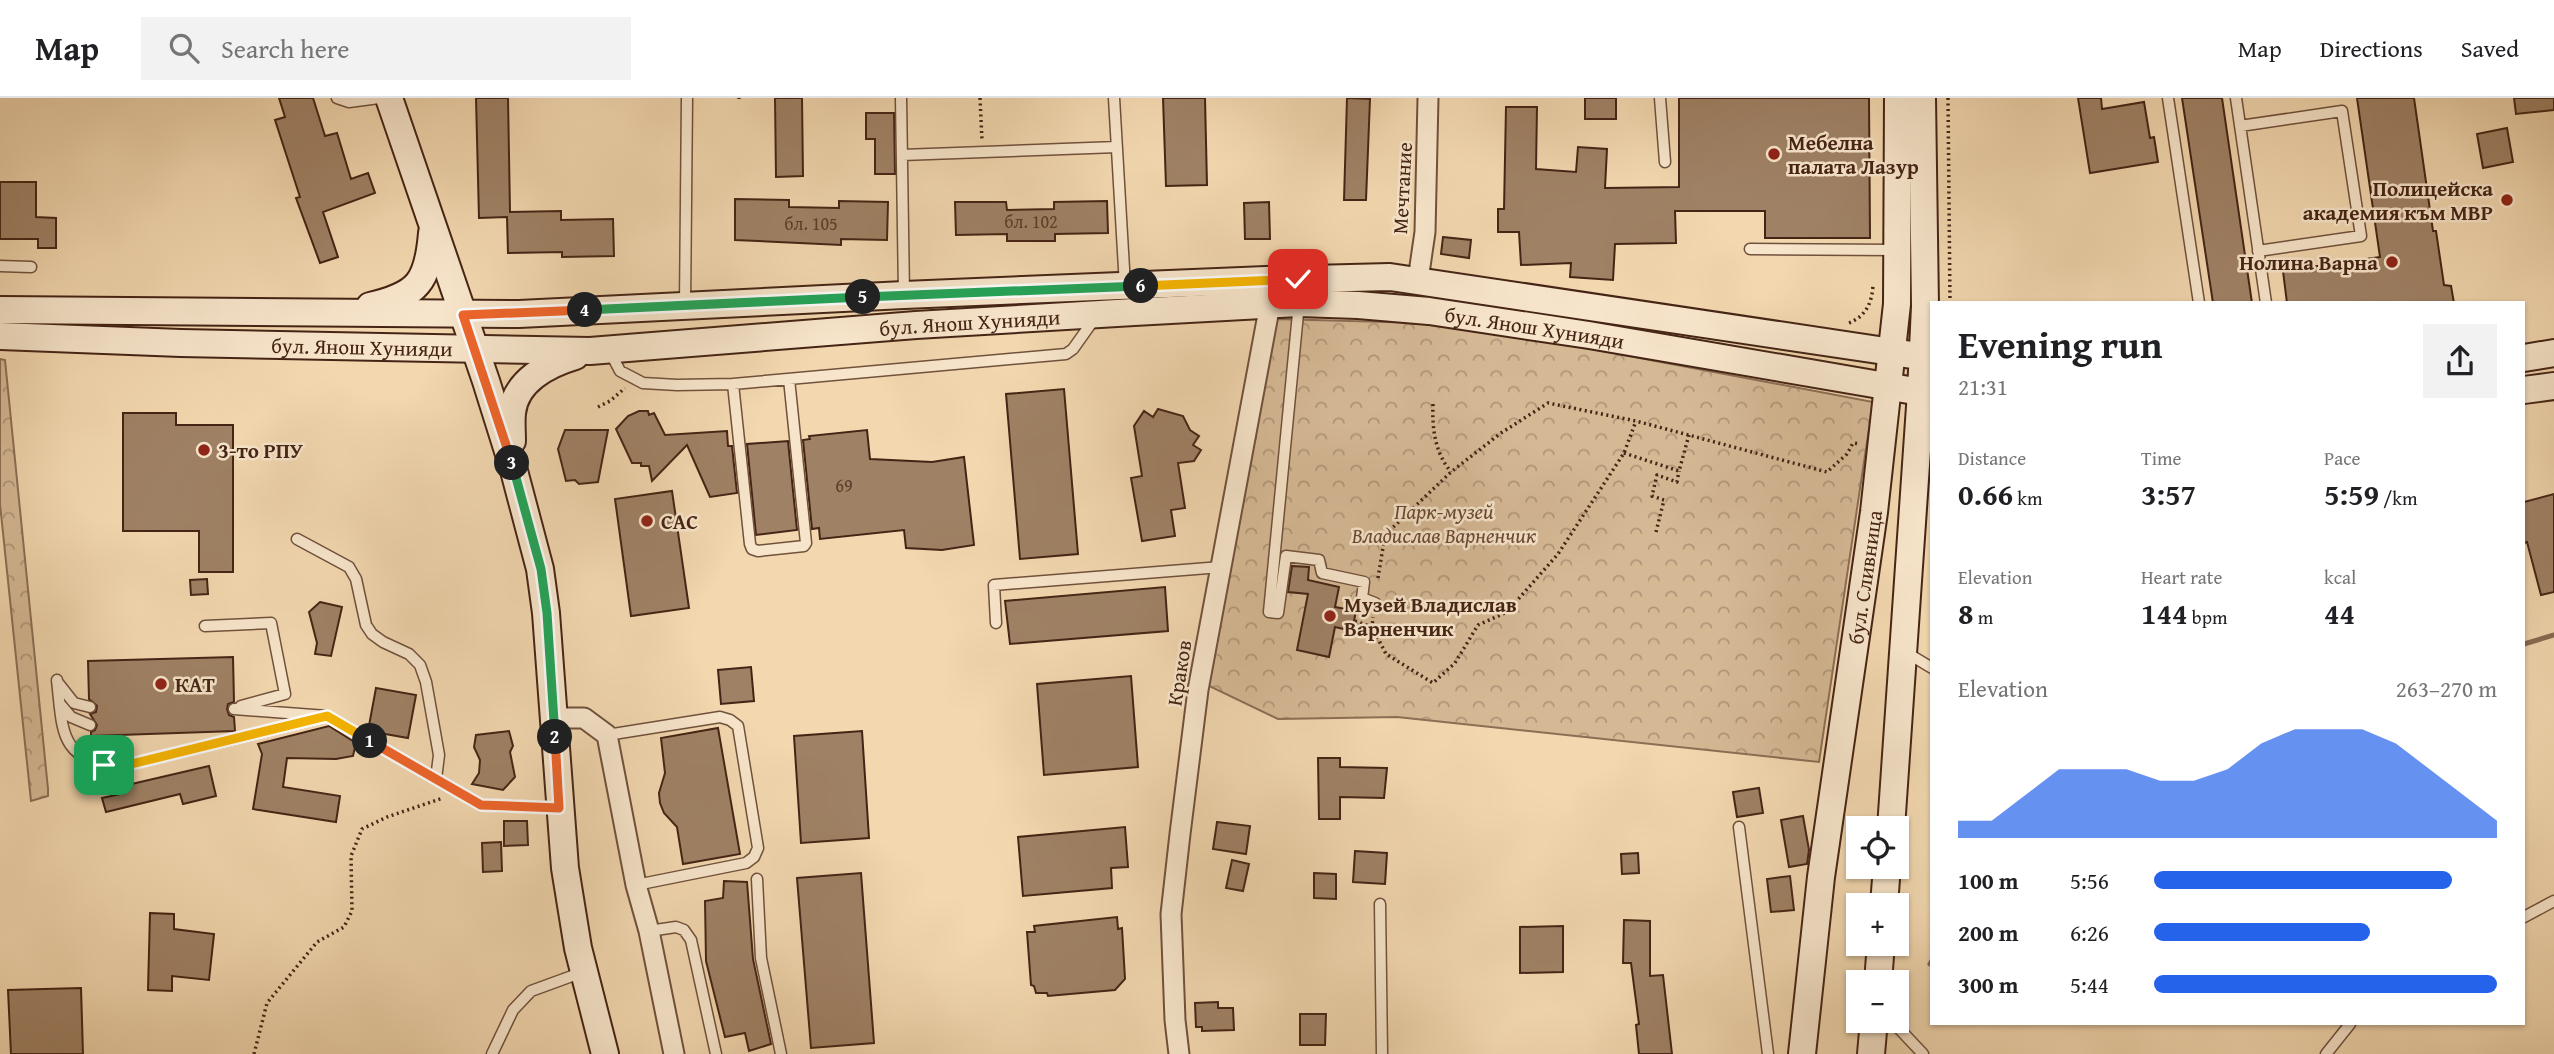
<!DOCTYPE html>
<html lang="en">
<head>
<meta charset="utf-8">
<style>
  body { margin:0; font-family:"Gentium Book Plus",serif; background:#f2f2f2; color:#202124; height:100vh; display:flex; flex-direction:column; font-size:26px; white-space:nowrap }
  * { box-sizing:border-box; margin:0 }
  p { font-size:23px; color:#757577 }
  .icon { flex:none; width:38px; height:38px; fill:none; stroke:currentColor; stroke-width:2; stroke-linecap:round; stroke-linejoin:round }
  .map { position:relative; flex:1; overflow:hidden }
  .details { position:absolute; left:1930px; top:203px; width:595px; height:724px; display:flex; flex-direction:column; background:#fff; border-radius:0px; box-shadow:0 2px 5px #0004 }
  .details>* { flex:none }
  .buttons { position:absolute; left:1846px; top:718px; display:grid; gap:14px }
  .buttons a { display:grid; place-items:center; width:63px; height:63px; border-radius:0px; background:#fff; box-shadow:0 2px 5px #0004; font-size:35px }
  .pin { position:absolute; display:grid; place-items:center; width:60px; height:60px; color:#fff; margin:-30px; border-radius:14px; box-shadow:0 4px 10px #0006 }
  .km { position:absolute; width:35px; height:35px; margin:-18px; border-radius:50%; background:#222; color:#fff; font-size:19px; line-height:35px; text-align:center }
  .round { display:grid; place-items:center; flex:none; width:74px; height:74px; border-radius:0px; background:#f2f2f2 }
  .summary { display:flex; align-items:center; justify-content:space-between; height:119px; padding:0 28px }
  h1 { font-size:38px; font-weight:800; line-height:52px }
  .stats { display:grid; grid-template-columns:repeat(3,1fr); gap:10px; height:119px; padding:7px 28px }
  .stats div { display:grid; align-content:center }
  .stats b { font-size:30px; font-weight:800 }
  .stats small { font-size:19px; font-weight:400 }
  .stats p { font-size:19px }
  .chart { height:196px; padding:14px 28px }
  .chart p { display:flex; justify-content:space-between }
  .chart svg { width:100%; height:126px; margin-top:7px; fill:#2563eb; opacity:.7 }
  ul { padding:0 28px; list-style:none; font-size:23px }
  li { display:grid; grid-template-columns:112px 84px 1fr; align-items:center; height:52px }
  li i { height:18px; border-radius:9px; background:#2563eb }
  header { display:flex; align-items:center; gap:42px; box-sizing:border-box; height:98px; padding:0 35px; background:#fff; border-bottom:2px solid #e0e0e0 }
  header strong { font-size:33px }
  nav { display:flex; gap:38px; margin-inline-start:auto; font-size:24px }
  .search { width:490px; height:63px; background:#f2f2f2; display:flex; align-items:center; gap:18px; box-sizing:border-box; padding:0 24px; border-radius:0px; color:#757577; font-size:26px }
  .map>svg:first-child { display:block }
  .park { fill:url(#park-crowns); stroke:#8d6e55; stroke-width:2 }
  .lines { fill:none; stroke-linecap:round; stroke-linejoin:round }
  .stream { stroke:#896b52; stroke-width:5 }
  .building { fill:#9f8165; stroke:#452415; stroke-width:2 }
  .lane-casing { stroke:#70513c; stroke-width:13 }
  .street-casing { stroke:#70513c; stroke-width:23 }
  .secondary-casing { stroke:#452415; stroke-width:30 }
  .path { stroke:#452415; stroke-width:3.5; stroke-dasharray:2 3.5; stroke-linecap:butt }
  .lane { stroke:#f7e5cb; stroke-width:10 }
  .street { stroke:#f7e5cb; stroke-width:19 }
  .secondary { stroke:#f7e5cb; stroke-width:26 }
  .split-1-casing { stroke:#fff; stroke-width:14 }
  .split-2-casing { stroke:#fff; stroke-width:14 }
  .split-3-casing { stroke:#fff; stroke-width:14 }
  .split-4-casing { stroke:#fff; stroke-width:14 }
  .split-5-casing { stroke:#fff; stroke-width:14 }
  .split-6-casing { stroke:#fff; stroke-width:14 }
  .split-7-casing { stroke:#fff; stroke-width:14 }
  .split-1 { stroke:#f5b400; stroke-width:9 }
  .split-2 { stroke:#f0652b; stroke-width:9 }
  .split-3 { stroke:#22a559; stroke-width:9 }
  .split-4 { stroke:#f0652b; stroke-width:9 }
  .split-5 { stroke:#22a559; stroke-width:9 }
  .split-6 { stroke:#22a559; stroke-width:9 }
  .split-7 { stroke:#f5b400; stroke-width:9 }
  .poi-dot { fill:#8f2418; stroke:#f7e5cb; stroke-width:2.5 }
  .labels { text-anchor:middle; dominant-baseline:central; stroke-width:5; stroke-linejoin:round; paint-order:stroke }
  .number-label { font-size:18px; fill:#5c3b29 }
  .poi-label { font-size:21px; font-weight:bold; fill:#452415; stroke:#f7e5cb; text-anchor:start }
  .street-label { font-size:21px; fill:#452415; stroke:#f7e5cb }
  .park-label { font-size:21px; font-style:italic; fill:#694935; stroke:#f7e5cb }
</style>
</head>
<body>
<header>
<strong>Map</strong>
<div class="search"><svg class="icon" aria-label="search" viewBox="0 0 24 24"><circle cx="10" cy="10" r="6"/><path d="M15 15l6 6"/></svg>Search here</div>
<nav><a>Map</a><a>Directions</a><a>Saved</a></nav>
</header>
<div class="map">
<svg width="2554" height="956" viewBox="0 0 2554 956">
  <defs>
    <pattern id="park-crowns" width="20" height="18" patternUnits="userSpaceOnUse" patternTransform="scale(1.75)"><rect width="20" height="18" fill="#d5b995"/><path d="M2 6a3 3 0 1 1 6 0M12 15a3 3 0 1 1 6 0" fill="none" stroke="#af9678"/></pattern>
  </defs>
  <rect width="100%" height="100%" fill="#f2d7af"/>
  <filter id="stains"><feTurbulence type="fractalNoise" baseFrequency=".00286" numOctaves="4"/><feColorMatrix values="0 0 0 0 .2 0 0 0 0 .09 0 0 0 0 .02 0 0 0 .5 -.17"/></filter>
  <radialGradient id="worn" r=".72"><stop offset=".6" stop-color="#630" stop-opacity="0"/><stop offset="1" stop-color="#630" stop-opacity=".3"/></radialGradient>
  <!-- park -->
  <path class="park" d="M1277,221l182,5 414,78 -54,360 -422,-45 -119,2 -71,-34z
    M0,261l5,1 43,429v7l-17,5 -31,-297z"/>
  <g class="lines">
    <!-- stream -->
    <path class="stream" d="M2524,546l30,-9
      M1930,866l2,-3"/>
  </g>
  <!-- building -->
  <path class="building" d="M279,0h34l12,38 12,-3 14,46 17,-6 7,20 -52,19 15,45 -18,6 -24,-65 4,-1 -25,-77 10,-3z
    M476,0h32l2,114 51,-1v9l52,-1 1,37 -52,1v-5l-54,1 -1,-36 -28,1z
    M775,0h27l1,78 -27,1z
    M1163,0h42l2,87 -41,1z
    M1347,0l23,1 -4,101h-22z
    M1585,0h31v21h-31z
    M1679,0h190l1,140h-105v-27h-90l1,32 -61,1 -2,36 -43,-3 1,-14 -50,2 -2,-33h-21v-23h6l2,-102h31l-1,62 40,3 2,-25 29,2 -2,39 74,-1z
    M2078,0h23l1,11 42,-7 6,36 4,-1 4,25 -68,11z
    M2182,0h40l30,205h-39z
    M2357,0h57l19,133h3l8,54 7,1 3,17h-167l-4,-32 97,-14z
    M2514,0h40v12l-38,4z
    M866,15h28l1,61h-20v-35h-9z
    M2507,30l6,34 -30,6 -6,-34z
    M0,84h36v35l20,1v30h-18v-9h-38z
    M735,101l54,1v7l50,1v-7l49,1 -1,38 -46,-1v6l-106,-5z
    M1107,103l1,32 -53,1v7h-48v-7l-51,1 -1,-33h51l1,8 47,-1v-7z
    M1269,104l1,37h-25l-1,-36z
    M1443,139l28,3 -2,18 -28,-4z
    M1064,291l14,165 -58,5 -14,-165z
    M1158,311l25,7 7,14 9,6 -6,9 8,5 -7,11 -16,2 7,45 -14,2 4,26 -33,5 -11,-63 11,-2 -8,-50 10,-15 9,6z
    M639,313h9l1,4 5,-2 11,22 62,-4 1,15h4l5,47 -27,4 -23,-52 -35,36 -3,-15h-8v-3h-9l-16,-34 12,-13z
    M123,315h53v12h57v147h-34v-41h-76z
    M565,332h43l-10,52 -19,2 -4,-4 -9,1 -8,-32z
    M867,332l3,29 62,3 32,-5 10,88 -32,5 -36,-2 -2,-18 -84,9 -1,-11 -7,1 -9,-89 7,-1 -1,-3z
    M788,343l9,89 -41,5 -9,-91z
    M672,393l17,117 -58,8 -16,-117z
    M2554,396v98l-13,3 -14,-53 -3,1v-41z
    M1292,468l17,1 -1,13 31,7 -4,20 21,4 -4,20 -17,-4 -6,30 -32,-7 11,-56 -20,-2z
    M207,481l1,15 -17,1 -1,-15z
    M1165,489l3,44 -158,13 -5,-43z
    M320,504l22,5 -11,49 -16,-2 2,-11 -8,-31z
    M233,559l1,45 -6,2 -1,5 2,6 5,2 1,14 -144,5v-4l4,-2 2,-5 -7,-11 6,-2 1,-6 -8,-7 -1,-38z
    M751,569l3,34 -33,3 -3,-34z
    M1131,578l7,91 -94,8 -7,-91z
    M376,590l40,7 -8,43 -40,-7z
    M329,628l27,17 -3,13 -17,3 -49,-1 -4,29 57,9 -4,26 -83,-13 9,-55 -4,-10z
    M718,630l22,126 -57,10 -6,-37 -13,-14 -4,-10 -1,-10 6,-20 -4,-35z
    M509,633l4,15 -3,6 5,25 -12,13 -31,-6 7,-11 1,-13 -6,-13 2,-12z
    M862,633l7,107 -68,5 -7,-107z
    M1318,660h22v9l47,1 -3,30 -44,-1v22h-21z
    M209,668l7,30 -33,8 -3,-10 -74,18 -4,-14 23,-5 -2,-7z
    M1759,690l4,25 -26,4 -4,-25z
    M1803,718l6,34 -2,14 -18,3 -8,-47z
    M504,723h23l1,24 -24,1z
    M1217,724l33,4 -4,28 -33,-5z
    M1125,729l3,40 -17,1 1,20 -89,8 -5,-59z
    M501,744l1,29 -19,1 -1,-29z
    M1355,753l32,2 -2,31 -32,-2z
    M1638,755l1,20 -17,1 -1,-20z
    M1232,762l17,4 -6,27 -17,-3z
    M861,775l13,170 -63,5 -14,-170z
    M1314,775l22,1v25l-22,-1z
    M1790,778l4,34 -23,2 -4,-33z
    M724,783l23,1 6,77 18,85 -22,7 -4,-18 -20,4 -19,-76 -1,-60 18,-3z
    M150,815l24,1v15l40,5 -5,46 -37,-4v15l-24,-1z
    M1117,819l1,12 4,-1 3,51 -10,11 -67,6 -1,-3h-11l-2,-7 -3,-1 -4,-53h8l-1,-6z
    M1624,822l26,1v55l13,-1 9,79h-33l-3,-29 3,-1 -8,-61h-8z
    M1563,828v46l-43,1v-46z
    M81,890l2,66h-72l-3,-64z
    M1218,904v6h15l1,22 -32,1v-4h-6l-1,-24z
    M1300,916h26l-1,31h-25z"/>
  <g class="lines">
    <defs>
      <path id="lane" d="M337,0l12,4 30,-4
        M901,0l3,196
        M1114,0l11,188
        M1660,0l5,64
        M2168,0l31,205
        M2236,0l30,205
        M2240,28l102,-15 19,125 -103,15
        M902,57l215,-8
        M1750,151l145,1
        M0,168l31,1
        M1299,205l-30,309 9,1 8,-57 33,4 3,13 42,9 -2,16 13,5
        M685,207l2,-207
        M609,252l11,21 23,12 34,2 56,-1 333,-30 7,-5 22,-31
        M733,286l17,160 2,5 6,2 46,-5 2,-3 -17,-164
        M297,441l52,28 7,12 10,46 6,9 11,8 26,12 11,11 6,17 13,73 -3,24
        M996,525l-2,-38 227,-18
        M205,528l66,-3 14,71 -44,12
        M1907,555l25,15
        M57,582c6,54 2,81 66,86l197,-48
        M59,586l15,19 16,4
        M60,606l11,13 19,8
        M234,611l93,7 154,89 77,3
        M607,637l113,-18 10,3 8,6 20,122 -4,9 -8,6 -110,22
        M1739,729l29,227
        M757,781l4,79 20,96
        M1380,806l2,150
        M2524,819l30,-16
        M649,833l27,-4 8,3 7,10 25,114
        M1891,922l32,34
        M492,956l21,-44 18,-19 52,-19
        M2326,956l24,-30"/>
      <path id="street" d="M1418,182l7,-48 3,-134
        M554,620h30l23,17 29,150 13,46 25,123
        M1179,956l-4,-34 -4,-106 9,-80 18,-144 72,-386"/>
      <g id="secondary">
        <path d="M389,0l97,283 27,86 27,102 6,44 19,255 13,80 27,106"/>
        <path d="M370,208c48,-11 58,-24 62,-73"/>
        <path d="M0,212l519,4 385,-19 362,-15 124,-3 542,81"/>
        <path id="s1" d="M0,238l181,7 409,8 326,-26 218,-13 165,-9 59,2 71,6 160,24 343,59"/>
        <path d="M2524,260l30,-5"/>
        <path d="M2524,292l30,-4"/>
        <path d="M512,343c0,-9 -1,-19 0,-28 3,-32 36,-49 63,-57"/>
        <path d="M1891,730l30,-436 4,-86 -3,-208"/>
        <path d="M1884,807l3,-39"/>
        <path d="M1878,884l3,-39"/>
        <path id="s2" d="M1802,956l19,-177 53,-365 23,-208 1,-206"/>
        <path d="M1871,956l3,-34"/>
      </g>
    </defs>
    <!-- lane casing -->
    <use href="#lane" class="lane-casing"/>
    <!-- street casing -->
    <use href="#street" class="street-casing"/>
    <!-- secondary casing -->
    <use href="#secondary" class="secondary-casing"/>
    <!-- path -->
    <path class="path" d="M980,0l2,42
      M1948,0l2,205
      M739,1v-1
      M1849,225c17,-7 23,-20 24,-38
      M1433,306c-1,26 2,48 18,68
      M598,309l12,-6 15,-13
      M1624,355l55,18 10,-36
      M1656,434l8,-32 -12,-4 5,-21 20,7 2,-11
      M1378,480l7,-43 66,-63 50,-39 47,-30 88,18 191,51 20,-18 6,-11 7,1
      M1355,523l17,6 1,-10
      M1372,529l14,27 47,29 22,-20 23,-38 29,-13 51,-58 66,-101 12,-32
      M254,956l13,-51 50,-61 27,-15 8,-16 -1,-55 11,-27 25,-12 56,-19"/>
    <!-- lane -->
    <use href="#lane" class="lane"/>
    <!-- street -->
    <use href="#street" class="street"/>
    <!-- secondary -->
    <use href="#secondary" class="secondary"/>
  </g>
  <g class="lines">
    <defs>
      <path id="split-1" d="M104,667l19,1 204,-50 43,25"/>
      <path id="split-2" d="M370,643l111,64 78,3 -4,-71"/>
      <path id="split-3" d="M512,365l29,106 6,44 8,124"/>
      <path id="split-4" d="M512,365l-49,-148 122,-5"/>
      <path id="split-5" d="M585,212l278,-13"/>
      <path id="split-6" d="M863,199l278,-11"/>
      <path id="split-7" d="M1141,188l157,-7"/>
    </defs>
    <!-- split-1 casing -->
    <use href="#split-1" class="split-1-casing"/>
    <!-- split-2 casing -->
    <use href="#split-2" class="split-2-casing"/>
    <!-- split-3 casing -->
    <use href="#split-3" class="split-3-casing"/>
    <!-- split-4 casing -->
    <use href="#split-4" class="split-4-casing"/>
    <!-- split-5 casing -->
    <use href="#split-5" class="split-5-casing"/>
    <!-- split-6 casing -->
    <use href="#split-6" class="split-6-casing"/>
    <!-- split-7 casing -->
    <use href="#split-7" class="split-7-casing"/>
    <!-- split-1 -->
    <use href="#split-1" class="split-1"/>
    <!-- split-2 -->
    <use href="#split-2" class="split-2"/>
    <!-- split-3 -->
    <use href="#split-3" class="split-3"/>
    <!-- split-4 -->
    <use href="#split-4" class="split-4"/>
    <!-- split-5 -->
    <use href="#split-5" class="split-5"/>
    <!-- split-6 -->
    <use href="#split-6" class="split-6"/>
    <!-- split-7 -->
    <use href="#split-7" class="split-7"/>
  </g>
  <!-- markers -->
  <g class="poi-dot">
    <circle cx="1774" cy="56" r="7"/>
    <circle cx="2507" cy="102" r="7"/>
    <circle cx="2392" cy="164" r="7"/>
    <circle cx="204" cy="352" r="7"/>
    <circle cx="647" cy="423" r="7"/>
    <circle cx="1330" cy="518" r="7"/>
    <circle cx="161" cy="586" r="7"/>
  </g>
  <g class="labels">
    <!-- number labels -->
    <g class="number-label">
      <text x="1031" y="123">бл. 102</text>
      <text x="811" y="125">бл. 105</text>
      <text x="844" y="387">69</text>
    </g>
    <!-- poi labels -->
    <g class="poi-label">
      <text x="1788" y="44">Мебелна<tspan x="1788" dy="24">палата Лазур</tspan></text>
      <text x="2493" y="90" text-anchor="end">Полицейска<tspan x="2493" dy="24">академия към МВР</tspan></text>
      <text x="2378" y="164" text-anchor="end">Нолина Варна</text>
      <text x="218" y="352">3-то РПУ</text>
      <text x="661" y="423">САС</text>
      <text x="1344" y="506">Музей Владислав<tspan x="1344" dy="24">Варненчик</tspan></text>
      <text x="175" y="586">КАТ</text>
    </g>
    <!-- street labels -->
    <g class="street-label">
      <text transform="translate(1402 90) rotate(-87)">Мечтание</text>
      <text stroke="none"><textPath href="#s1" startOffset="971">бул. Янош Хунияди</textPath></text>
      <text stroke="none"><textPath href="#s1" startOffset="1538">бул. Янош Хунияди</textPath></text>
      <text stroke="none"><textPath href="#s1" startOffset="362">бул. Янош Хунияди</textPath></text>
      <text stroke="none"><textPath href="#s2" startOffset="481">бул. Сливница</textPath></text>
      <text transform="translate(1179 575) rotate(-81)">Краков</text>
    </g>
    <!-- park labels -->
    <g class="park-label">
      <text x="1444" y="413">Парк-музей<tspan x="1444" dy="24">Владислав Варненчик</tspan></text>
    </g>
  </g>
  <rect width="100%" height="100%" filter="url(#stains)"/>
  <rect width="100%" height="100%" fill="url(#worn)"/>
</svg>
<div class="buttons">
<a><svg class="icon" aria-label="locate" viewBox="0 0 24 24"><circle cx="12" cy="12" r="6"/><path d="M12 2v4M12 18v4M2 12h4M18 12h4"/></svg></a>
<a>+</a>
<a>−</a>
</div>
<div class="pin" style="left:104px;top:667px;background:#1e9e55"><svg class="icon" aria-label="arrive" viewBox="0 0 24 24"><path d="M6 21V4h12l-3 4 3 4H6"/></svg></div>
<div class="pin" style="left:1298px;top:181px;background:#d93025"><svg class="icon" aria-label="check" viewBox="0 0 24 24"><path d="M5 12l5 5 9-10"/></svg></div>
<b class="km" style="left:370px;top:643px">1</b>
<b class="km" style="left:555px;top:639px">2</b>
<b class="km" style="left:512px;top:365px">3</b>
<b class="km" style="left:585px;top:212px">4</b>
<b class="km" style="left:863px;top:199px">5</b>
<b class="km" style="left:1141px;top:188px">6</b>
<section class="details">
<div class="summary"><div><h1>Evening run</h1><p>21:31</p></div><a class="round"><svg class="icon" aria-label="share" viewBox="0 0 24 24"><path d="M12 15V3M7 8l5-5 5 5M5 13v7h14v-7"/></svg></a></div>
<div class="stats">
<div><p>Distance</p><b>0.66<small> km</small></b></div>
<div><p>Time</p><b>3:57</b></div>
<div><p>Pace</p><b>5:59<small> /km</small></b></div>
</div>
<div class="stats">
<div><p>Elevation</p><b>8<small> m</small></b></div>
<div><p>Heart rate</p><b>144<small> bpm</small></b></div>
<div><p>kcal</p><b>44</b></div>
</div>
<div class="chart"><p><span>Elevation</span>263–270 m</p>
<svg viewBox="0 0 160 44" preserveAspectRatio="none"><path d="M0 44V38L10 38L20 29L30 20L40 20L50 20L60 24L70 24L80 20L90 11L100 6L110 6L120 6L130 11L140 20L150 29L160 38V44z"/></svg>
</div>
<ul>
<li><b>100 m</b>5:56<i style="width:87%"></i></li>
<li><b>200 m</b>6:26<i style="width:63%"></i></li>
<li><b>300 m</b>5:44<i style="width:100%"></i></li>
</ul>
</section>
</div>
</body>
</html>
